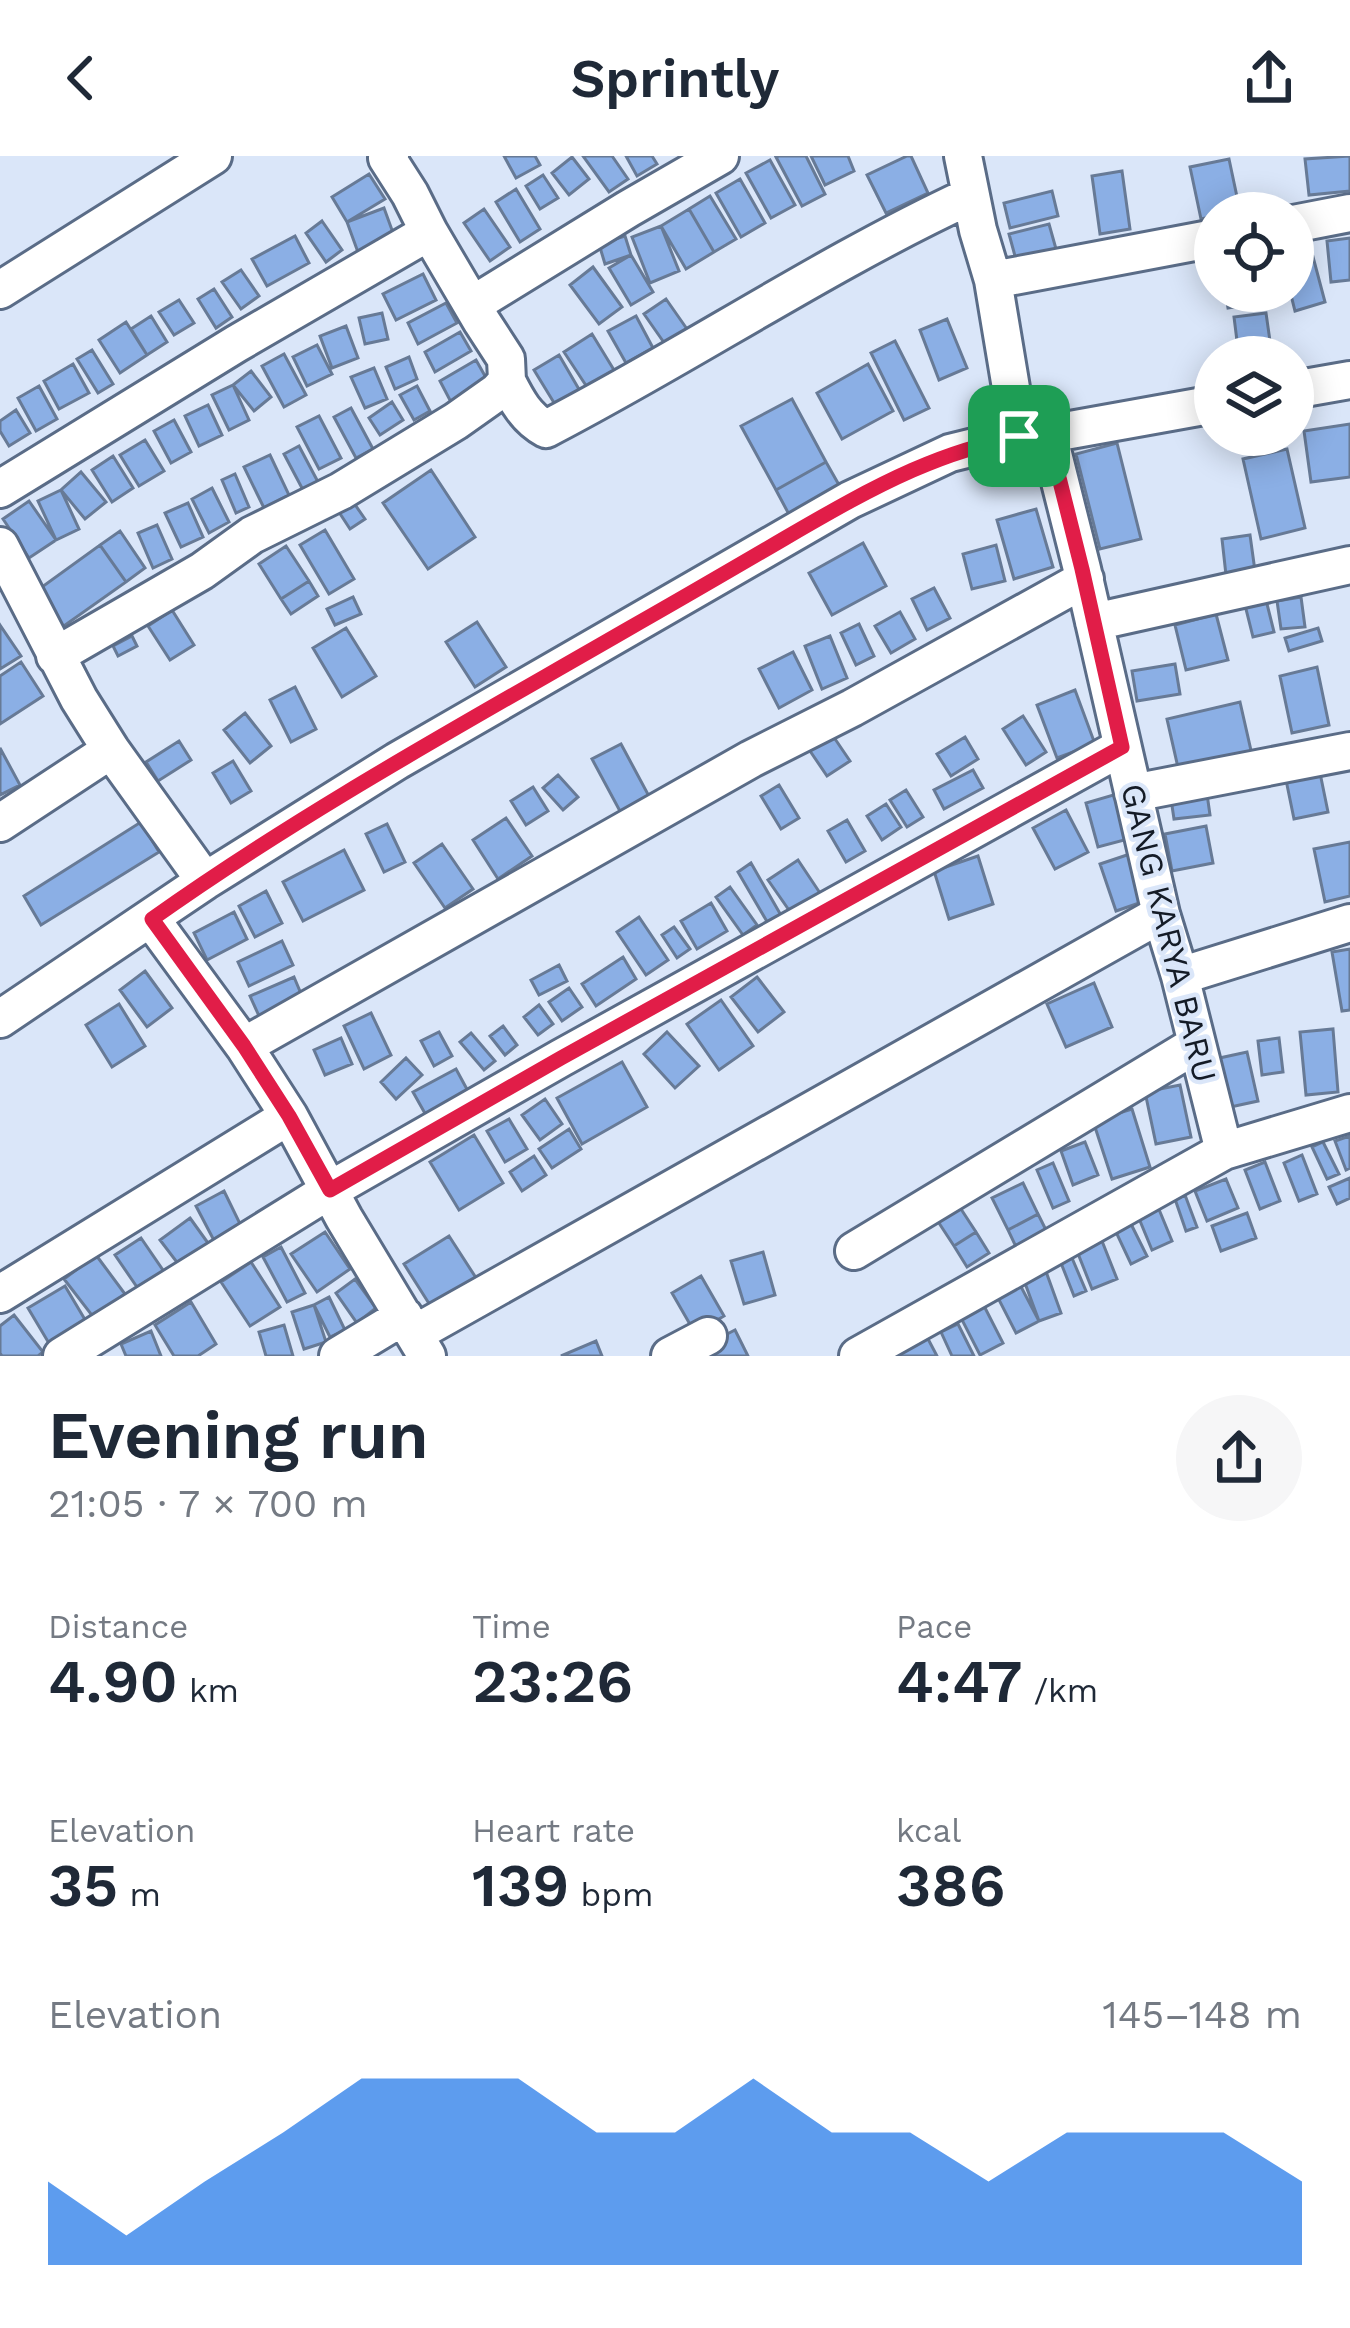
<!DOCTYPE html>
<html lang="en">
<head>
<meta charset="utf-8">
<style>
  body { margin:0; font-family:"Work Sans",sans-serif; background:#f6f6f7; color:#1f2937; height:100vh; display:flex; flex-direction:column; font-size:45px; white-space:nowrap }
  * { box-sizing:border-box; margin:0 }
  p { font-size:39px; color:#747a83 }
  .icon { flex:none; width:66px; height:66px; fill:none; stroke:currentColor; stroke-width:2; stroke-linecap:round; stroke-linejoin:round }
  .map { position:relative; height:1200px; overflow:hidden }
  .side { display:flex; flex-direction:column; background:#fff; flex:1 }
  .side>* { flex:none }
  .buttons { position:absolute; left:1194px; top:36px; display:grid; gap:24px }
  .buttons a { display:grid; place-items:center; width:120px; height:120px; border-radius:50%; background:#fff; box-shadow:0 6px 30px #0003; font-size:60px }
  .pin { position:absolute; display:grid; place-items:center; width:102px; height:102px; color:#fff; margin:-51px; border-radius:24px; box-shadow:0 6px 18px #0006 }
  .round { display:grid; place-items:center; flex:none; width:126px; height:126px; border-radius:63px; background:#f6f6f7 }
  .summary { display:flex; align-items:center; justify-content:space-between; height:204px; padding:0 48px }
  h1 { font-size:66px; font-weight:600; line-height:90px }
  .figures { display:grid; grid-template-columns:repeat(3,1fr); gap:18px; height:204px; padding:12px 48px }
  .figures div { display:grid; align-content:center }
  .figures b { font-size:60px; font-weight:600 }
  .figures small { font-size:33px; font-weight:400 }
  .figures p { font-size:33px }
  .chart { height:336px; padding:24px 48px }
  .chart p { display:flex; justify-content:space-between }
  .chart svg { width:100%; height:216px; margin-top:12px; fill:#1a73e8; opacity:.7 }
  header { display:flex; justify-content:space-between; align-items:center; height:156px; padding:0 48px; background:#fff; font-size:54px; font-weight:600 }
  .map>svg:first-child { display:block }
  .building { fill:#8bafe5; stroke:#677a96; stroke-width:3 }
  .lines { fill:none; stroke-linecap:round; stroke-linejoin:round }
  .minor-casing { stroke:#5a6c87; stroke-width:42 }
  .minor { stroke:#fff; stroke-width:36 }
  .route-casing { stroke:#fff; stroke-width:24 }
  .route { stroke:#e11d48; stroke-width:15 }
  .labels { text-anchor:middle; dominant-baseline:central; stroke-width:9; stroke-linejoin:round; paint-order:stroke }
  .street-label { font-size:33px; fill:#141b26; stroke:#dae6f9 }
</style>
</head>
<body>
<header><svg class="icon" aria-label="back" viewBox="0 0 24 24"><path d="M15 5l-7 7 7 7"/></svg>Sprintly<svg class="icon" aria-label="share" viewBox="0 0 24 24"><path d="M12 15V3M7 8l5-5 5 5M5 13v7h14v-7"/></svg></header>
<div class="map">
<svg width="1350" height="1200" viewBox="0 0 1350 1200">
  <rect width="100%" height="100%" fill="#dae6f9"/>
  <!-- building -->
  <path class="building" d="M504,0h31l5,9 -24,13z
    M583,0h29l16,23 -19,13z
    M626,0h26l5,8 -20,12z
    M779,0h27l19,38 -23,12 -26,-49z
    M811,0h37l6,15 -29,14z
    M907,0h4l17,37 -42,20 -19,-38z
    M1350,0v35l-41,4 -4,-36z
    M572,1l17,22 -20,16 -17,-22z
    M1229,3l11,52 -25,2v3l-14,3 -11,-52z
    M770,4l25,45 -24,13 -25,-45z
    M1122,15l8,58 -30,5 -8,-58z
    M369,18l16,25 -38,23 -15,-25z
    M543,19l15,23 -18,11 -14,-23z
    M740,23l25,44 -24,14 -25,-44z
    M516,33l24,40 -20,13 -24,-40z
    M1052,35l6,25 -48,12 -6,-25z
    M710,40l26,43 -22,13 -25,-43z
    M384,52l12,33 -37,14 -12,-33z
    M484,53l26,38 -20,14 -26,-38z
    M689,53l25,43 -28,17 -25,-43z
    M322,65l20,29 -16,12 -20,-29z
    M1049,68l9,32 -40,11 -9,-33z
    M661,70l18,45 -29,12 -18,-46z
    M295,80l14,27 -42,23 -15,-27z
    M625,80l6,19 -26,9 -6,-20z
    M1350,82v42l-19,2 -4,-41z
    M1312,97l13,49 -30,9 -5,-20h3v-33z
    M631,99l22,37 -22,13 -22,-37z
    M593,111l29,40 -23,17 -29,-39z
    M241,114l18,26 -18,13 -19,-27z
    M423,118l13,26 -40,20 -13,-26z
    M214,133l18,28 -16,11 -18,-29z
    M1225,135h30l2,12 -29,5z
    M666,143l21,30 -22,15 -21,-30z
    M179,144l15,23 -20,12 -15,-23z
    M446,147l11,20 -39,21 -10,-21z
    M382,157l6,26 -23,5 -6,-26z
    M1266,157l6,42 -33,2 -5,-40z
    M151,160l16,26 -20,13 -16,-26z
    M636,160l17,32 -27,15 -18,-32z
    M947,163l20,49 -28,12 -19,-50z
    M126,166l21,33 -27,18 -21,-33z
    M346,170l12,32 -26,10 -12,-32z
    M460,176l11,19 -36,21 -10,-20z
    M592,178l22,36 -27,17 -23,-35z
    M895,185l34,67 -25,12 -33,-67z
    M317,189l15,29 -25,12 -14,-29z
    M92,194l21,34 -15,9 -21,-34z
    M284,198l22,41 -22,12 -22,-41z
    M559,199l21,36 -24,15 -22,-36z
    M409,201l8,22 -22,10 -9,-22z
    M476,204l13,23 -37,21 -12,-23z
    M73,208l16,29 -30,16 -15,-28z
    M868,208l25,47 -51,28 -25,-46z
    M374,212l13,31 -22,9 -14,-31z
    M251,215l20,26 -17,14 -21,-26z
    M233,229l16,35 -20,10 -17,-35z
    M39,230l18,33 -21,12 -18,-33z
    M417,230l13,25 -16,9 -14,-25z
    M792,243l34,63 -50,28 -35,-64z
    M392,246l11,18 -23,15 -11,-17z
    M208,249l14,30 -23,11 -14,-30z
    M351,252l22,41 -17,9 -22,-41z
    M16,254l14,23 -21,13 -9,-15v-10z
    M319,260l22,42 -22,11 -22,-42z
    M174,264l17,32 -20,11 -17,-32z
    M1350,268v53l-39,5 -7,-51z
    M145,284l19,31 -25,15 -19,-31z
    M1117,287l24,96 -41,10 -24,-95z
    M299,290l19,36 -15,8 -19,-36z
    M1287,293l18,79 -44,11 -18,-80z
    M270,299l19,40 -25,13 -20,-41z
    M113,300l20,32 -21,14 -20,-32z
    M826,306l17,30 -51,28 -16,-30z
    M431,314l44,67 -47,32 -45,-66z
    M81,316l25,30 -21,17 -24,-29z
    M235,318l14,33 -13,6 -14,-33z
    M212,332l17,34 -20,11 -17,-34z
    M61,334l18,39 -23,11 -18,-39z
    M349,340l16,23 -15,10 -15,-23z
    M29,345l27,39 -27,18 -26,-39z
    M188,347l15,34 -22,10 -16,-34z
    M1036,353l17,58 -39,12 -17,-59z
    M157,369l15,34 -19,9 -15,-35z
    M325,374l29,49 -25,15 -29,-49z
    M120,375l25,37 -19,14 -26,-37z
    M1250,379l5,36 -29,4 -4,-36z
    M863,387l23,43 -54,29 -23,-42z
    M100,389l26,37 -65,46 -26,-36z
    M996,389l9,36 -33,8 -9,-35z
    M286,390l23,35 -28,18 -22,-35z
    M309,425l9,15 -27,18 -10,-15z
    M934,432l16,30 -23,12 -15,-31z
    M1265,440l9,36 -21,5 -9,-36z
    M353,441l8,17 -26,11 -8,-16z
    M1301,441l4,30 -24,2 -4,-28z
    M172,454l22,35 -24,15 -22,-34z
    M900,456l15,27 -24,14 -16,-27z
    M1216,458l12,46 -42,10 -11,-45z
    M477,466l29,45 -31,20 -29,-45z
    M859,468l15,32 -18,9 -15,-32z
    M0,469l21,31 -21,13z
    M346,472l30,48 -34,21 -29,-49z
    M1318,472l4,13 -33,10 -4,-13z
    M132,480l5,10 -19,10 -5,-10z
    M830,480l17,42 -25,11 -17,-43z
    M793,496l19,38 -33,18 -20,-39z
    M21,506l22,34 -43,28v-48z
    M1175,508l5,30 -43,7 -5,-30z
    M1317,511l12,58 -37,8 -12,-57z
    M295,531l21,42 -25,13 -21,-42z
    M1075,534l20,54 -38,14 -20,-53z
    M1240,546l12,53 -73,17 -12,-53z
    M245,557l26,33 -21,17 -26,-33z
    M1023,560l23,36 -20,13 -23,-36z
    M831,577l19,28 -23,15 -19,-28z
    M965,581l13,22 -27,17 -14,-22z
    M179,585l12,19 -33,21 -12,-19z
    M621,588l29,54 -29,15 -29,-54z
    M0,592l20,37 -20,10z
    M233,605l18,30 -20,12 -18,-30z
    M1319,612l9,44 -34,7 -9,-44z
    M973,614l10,18 -39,21 -10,-19z
    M558,619l20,22 -15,13 -20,-22z
    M779,629l20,33 -18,11 -20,-33z
    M533,631l15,24 -22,14 -15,-24z
    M906,634l17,27 -16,10 -17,-27z
    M1120,637l12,45 -34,9 -12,-44z
    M1207,638l3,21 -36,4 -3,-20z
    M886,648l15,23 -19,13 -15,-24z
    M1066,654l22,42 -33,17 -22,-41z
    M506,662l26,38 -34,23 -25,-39z
    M847,664l18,31 -19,11 -18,-31z
    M141,666l18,30 -118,73 -17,-29z
    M387,668l18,38 -21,10 -18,-38z
    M1206,670l7,37 -41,8 -7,-37z
    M1350,686v54l-25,6 -11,-53z
    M442,688l31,45 -28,19 -31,-45z
    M344,694l20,40 -61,31 -20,-39z
    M1133,697l15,47 -32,11 -16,-47z
    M978,700l15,48 -44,15 -15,-48z
    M798,704l22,33 -29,20 -23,-33z
    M751,707l31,54 -13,8 -31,-53z
    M730,731l27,38 -14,10 -27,-38z
    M266,735l16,32 -27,14 -16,-31z
    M711,747l16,28 -30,18 -16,-28z
    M234,756l13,27 -40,21 -13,-27z
    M639,761l29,43 -22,15 -29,-43z
    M674,771l16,22 -13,9 -15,-23z
    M282,785l11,24 -44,21 -11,-24z
    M1350,793v61l-8,1 -10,-59z
    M623,801l13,22 -40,27 -14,-22z
    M559,809l8,16 -28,14 -8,-15z
    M145,815l27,37 -25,19 -27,-37z
    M294,821l13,31 -43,19 -14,-31z
    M757,821l27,35 -26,20 -27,-35z
    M1094,827l18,44 -46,20 -19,-43z
    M569,832l13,19 -20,14 -13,-19z
    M721,844l32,46 -34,24 -32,-46z
    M119,848l26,42 -33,21 -26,-42z
    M539,849l14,19 -15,11 -14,-18z
    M371,857l20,42 -27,14 -20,-43z
    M503,870l14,19 -12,10 -15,-19z
    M1333,873l5,63 -32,3 -6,-63z
    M439,876l13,24 -18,10 -13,-25z
    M667,876l32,34 -24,22 -31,-34z
    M471,877l24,28 -11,9 -24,-28z
    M341,882l11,26 -27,11 -11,-25z
    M1279,882l4,34 -21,3 -4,-34z
    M1247,896l11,49 -32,7 -11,-49z
    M406,902l16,17 -26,24 -15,-17z
    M622,906l25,45 -65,37 -25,-46z
    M456,913l13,24 -42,24 -14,-25z
    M1180,929l11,52 -35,7 -11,-52z
    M545,943l17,25 -22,16 -18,-25z
    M1132,953l18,58 -38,12 -19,-58z
    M509,963l18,30 -22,13 -18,-31z
    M569,973l12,20 -29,19 -13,-19z
    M474,979l29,48 -44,27 -29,-48z
    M1350,980v32l-4,2 -11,-29z
    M1085,986l13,33 -25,10 -12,-34z
    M1323,986l16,32 -12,5 -15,-32z
    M1302,999l15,39 -18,7 -15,-38z
    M534,1000l12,19 -24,16 -12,-19z
    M1265,1006l15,39 -20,8 -15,-39z
    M1053,1007l16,38 -16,7 -16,-38z
    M1350,1022v20l-13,6 -8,-17z
    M1226,1023l12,29 -31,13 -12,-30z
    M1023,1027l15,31 -30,16 -16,-32z
    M224,1035l22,45 -27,14 -23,-44z
    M1185,1039l12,32 -11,4 -11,-32z
    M959,1050l17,26 -22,14 -17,-26z
    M1158,1051l14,34 -20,9 -14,-34z
    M1247,1057l9,25 -35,13 -9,-25z
    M1038,1058l12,24 -31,15 -11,-23z
    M190,1062l18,25 -29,22 -19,-25z
    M1130,1066l17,34 -16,8 -16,-34z
    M325,1076l25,37 -33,23 -26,-38z
    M976,1076l13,21 -22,14 -13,-21z
    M449,1080l31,48 -45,29 -31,-49z
    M141,1082l24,35 -26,17 -24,-35z
    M1102,1085l15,38 -25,10 -15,-38z
    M281,1091l24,46 -18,9 -24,-45z
    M763,1096l12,43 -31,9 -13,-43z
    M96,1099l29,39 -31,24 -30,-39z
    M1072,1102l14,33 -12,5 -13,-33z
    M251,1106l29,45 -30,19 -29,-44z
    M1044,1110l17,47 -22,8 -17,-46z
    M701,1120l23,40 -29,17 -23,-40z
    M355,1123l21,29 -19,15 -21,-30z
    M1018,1125l21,40 -23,12 -21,-41z
    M65,1130l22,37 -37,22 -22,-37z
    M329,1141l16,33 -15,7 -16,-32z
    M981,1144l22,43 -23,12 -22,-43z
    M191,1146l25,42 -18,12h-24l-19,-31z
    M314,1149l12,37 -22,7 -12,-37z
    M14,1159l29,37 -5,4h-36l-2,-3v-27z
    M958,1168l16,32h-22l-11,-24z
    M284,1169l9,31h-27l-7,-24z
    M735,1174l13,26h-42l-4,-9z
    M151,1175l10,25h-35l-5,-12z
    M927,1181l10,19h-39l-2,-3z
    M596,1185l6,15h-41z"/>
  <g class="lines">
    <defs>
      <path id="minor" d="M963,0l15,74 15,50 26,156
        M1293,68l57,-11
        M993,124l222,-42
        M0,134l213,-134
        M472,149l156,-96 92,-53
        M507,225c10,20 19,37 39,48 143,-74 278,-165 424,-233
        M1293,234l57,-10
        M1048,278l34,135 79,345 19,62 44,175
        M0,333l236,-145 193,-112
        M0,390l79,153 32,51 94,131
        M1094,466l256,-57
        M55,500l147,-85 50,-36 89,-44 115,-70 41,-29 10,-11 -1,-22 -24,-37 -53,-90 -19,-38 -23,-36 3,-2
        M1133,637l217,-42
        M0,667l111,-73
        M151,763l93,127 45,70 55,102 83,138
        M1180,820l170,-53
        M0,863l205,-138 192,-120 453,-261 100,-47 69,-17 29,-2 167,-30
        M244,890l507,-287 101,-51 233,-129
        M854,1095l343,-207
        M0,1138l289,-178
        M414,1178l747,-420
        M62,1200l268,-166 231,-132 561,-311
        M338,1200l66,-40
        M670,1200l38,-20
        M858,1200l366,-205 126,-38"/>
    </defs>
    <!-- minor casing -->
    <use href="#minor" class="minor-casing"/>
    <!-- minor -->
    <use href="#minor" class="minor"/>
  </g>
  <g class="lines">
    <defs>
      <path id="route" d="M1048,278l34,135 40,178 -561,311 -231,132 -41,-74 -45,-70 -92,-127c152,-108 315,-197 476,-290 53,-30 106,-61 159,-92 81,-47 165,-96 261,-103z"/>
    </defs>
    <!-- route casing -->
    <use href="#route" class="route-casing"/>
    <!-- route -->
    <use href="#route" class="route"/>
  </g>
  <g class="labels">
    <!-- street labels -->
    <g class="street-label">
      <text transform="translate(1169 777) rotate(76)">GANG KARYA BARU</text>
    </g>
  </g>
</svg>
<div class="buttons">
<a><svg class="icon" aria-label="locate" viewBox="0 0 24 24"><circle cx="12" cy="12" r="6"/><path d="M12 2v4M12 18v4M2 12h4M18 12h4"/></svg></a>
<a><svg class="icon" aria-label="layers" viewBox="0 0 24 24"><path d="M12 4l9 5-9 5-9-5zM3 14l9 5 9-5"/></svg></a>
</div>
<div class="pin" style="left:1019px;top:280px;background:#1e9e55"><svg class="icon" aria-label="arrive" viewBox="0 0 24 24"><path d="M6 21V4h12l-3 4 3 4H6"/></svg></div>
</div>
<section class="side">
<div class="summary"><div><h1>Evening run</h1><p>21:05 · 7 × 700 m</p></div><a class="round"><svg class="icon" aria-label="share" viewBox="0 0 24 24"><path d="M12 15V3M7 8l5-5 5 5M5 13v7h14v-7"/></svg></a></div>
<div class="figures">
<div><p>Distance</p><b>4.90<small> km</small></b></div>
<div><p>Time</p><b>23:26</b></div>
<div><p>Pace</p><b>4:47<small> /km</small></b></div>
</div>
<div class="figures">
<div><p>Elevation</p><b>35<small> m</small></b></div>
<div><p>Heart rate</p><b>139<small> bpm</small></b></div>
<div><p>kcal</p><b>386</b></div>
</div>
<div class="chart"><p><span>Elevation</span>145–148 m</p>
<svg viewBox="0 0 160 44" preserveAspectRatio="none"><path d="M0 44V27L10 38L20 27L30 17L40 6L50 6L60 6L70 17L80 17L90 6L100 17L110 17L120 27L130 17L140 17L150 17L160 27V44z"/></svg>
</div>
</section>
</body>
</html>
